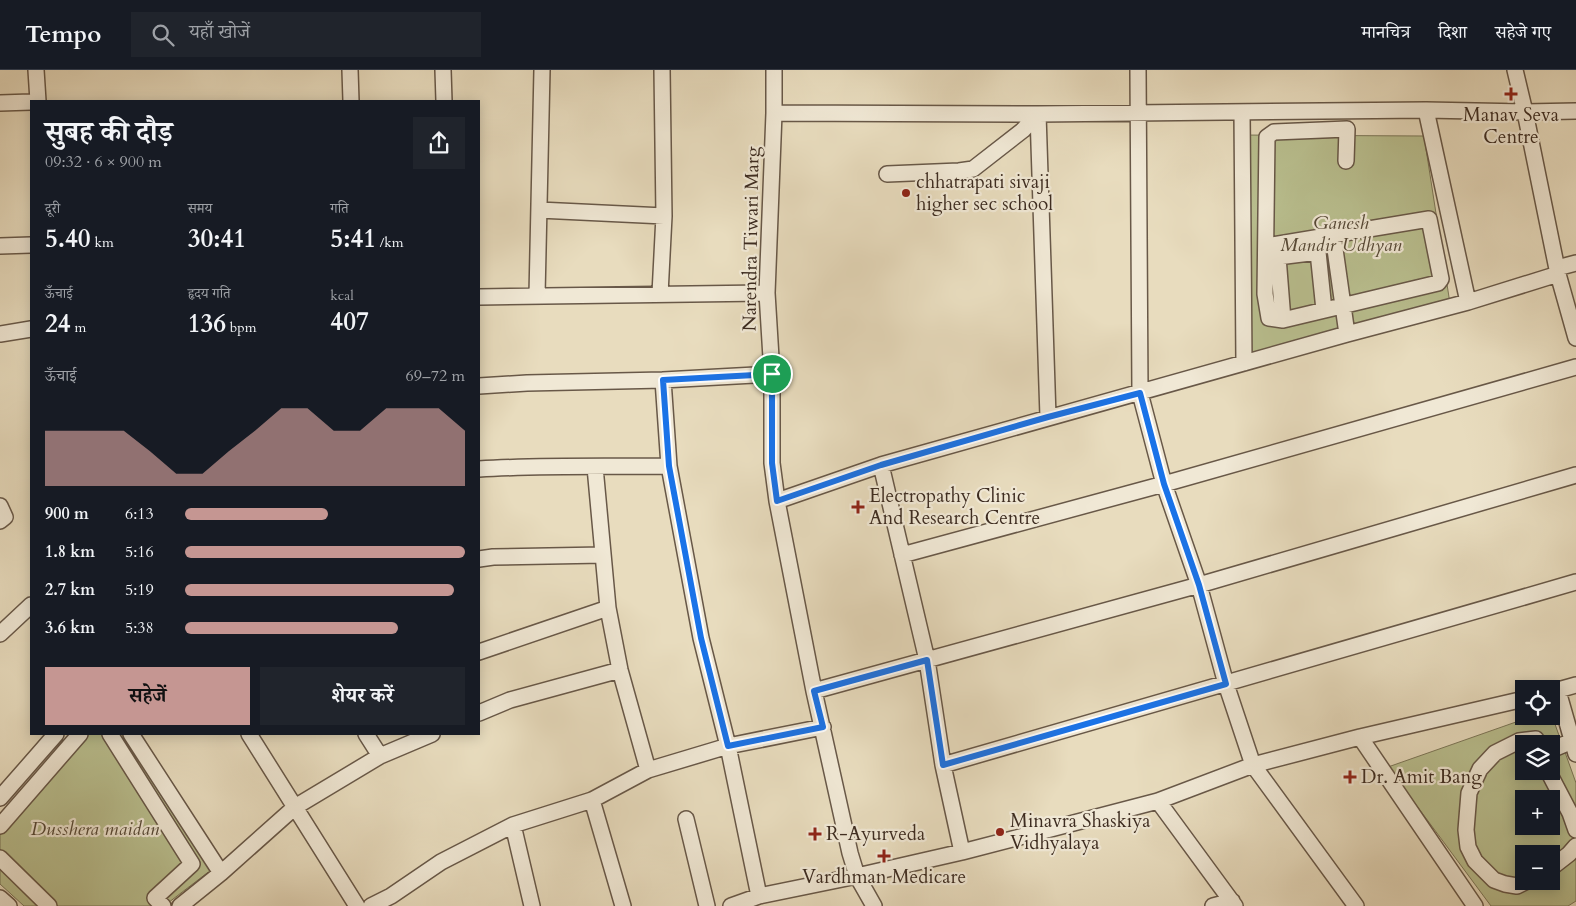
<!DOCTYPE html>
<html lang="hi">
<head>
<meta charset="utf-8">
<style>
  body { margin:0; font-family:Cardo,"Noto Serif Devanagari",serif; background:#20242c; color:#f1f3f6; height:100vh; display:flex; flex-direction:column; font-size:19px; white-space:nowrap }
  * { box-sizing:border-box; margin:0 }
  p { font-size:16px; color:#9ea1a6 }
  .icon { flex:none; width:28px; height:28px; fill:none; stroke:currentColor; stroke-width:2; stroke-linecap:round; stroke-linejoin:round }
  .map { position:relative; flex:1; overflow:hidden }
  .side { position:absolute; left:30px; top:30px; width:450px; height:635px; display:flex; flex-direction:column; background:#171b24; border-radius:0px; box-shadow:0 2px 12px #0003 }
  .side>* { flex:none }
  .fabs { position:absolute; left:1515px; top:610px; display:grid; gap:10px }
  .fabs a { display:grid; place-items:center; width:45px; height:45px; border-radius:0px; background:#171b24; box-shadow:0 2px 12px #0003; font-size:25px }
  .pin { position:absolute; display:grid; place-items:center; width:42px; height:42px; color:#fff; margin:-21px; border:2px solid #fff; border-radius:50%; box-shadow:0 1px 5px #0007 }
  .round { display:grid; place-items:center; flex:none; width:52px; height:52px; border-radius:0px; background:#20242c }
  .overview { display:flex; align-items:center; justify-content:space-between; height:85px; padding:0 15px }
  h1 { font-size:28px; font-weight:700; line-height:38px }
  .stats { display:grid; grid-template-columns:repeat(3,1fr); gap:8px; height:85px; padding:5px 15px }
  .stats div { display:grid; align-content:center }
  .stats b { font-size:25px; font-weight:700 }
  .stats small { font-size:14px; font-weight:400 }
  .stats p { font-size:14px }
  .chart { height:140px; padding:10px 15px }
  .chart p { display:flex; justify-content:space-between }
  .chart svg { width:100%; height:90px; margin-top:5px; fill:#c59692; opacity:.7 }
  .cta { display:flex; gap:10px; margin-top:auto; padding:10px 15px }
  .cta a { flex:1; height:58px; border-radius:0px; background:#c59692; color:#111; font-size:20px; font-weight:700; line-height:58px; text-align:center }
  .cta a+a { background:#20242c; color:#f1f3f6 }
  ul { padding:0 15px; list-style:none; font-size:16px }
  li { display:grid; grid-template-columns:80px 60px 1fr; align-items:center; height:38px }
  li i { height:12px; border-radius:6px; background:#c59692 }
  header { display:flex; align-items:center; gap:30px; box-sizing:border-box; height:70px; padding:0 25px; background:#171b24; border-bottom:1px solid #363941 }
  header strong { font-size:24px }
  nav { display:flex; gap:28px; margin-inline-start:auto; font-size:18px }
  .search { width:350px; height:45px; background:#20242c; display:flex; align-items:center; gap:12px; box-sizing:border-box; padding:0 18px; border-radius:0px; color:#9ea1a6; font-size:19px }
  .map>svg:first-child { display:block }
  .green { fill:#b9bf8f; stroke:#7b7658; fill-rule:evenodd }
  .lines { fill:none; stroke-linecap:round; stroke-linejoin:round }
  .minor-casing { stroke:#685848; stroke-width:18 }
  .minor { stroke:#f0e8d5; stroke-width:15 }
  .route-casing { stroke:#fff; stroke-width:10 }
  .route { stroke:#1a73e8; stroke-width:6 }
  .poi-dot { fill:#8f2418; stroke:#f0e8d5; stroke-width:2 }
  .labels { text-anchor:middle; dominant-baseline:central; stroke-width:4.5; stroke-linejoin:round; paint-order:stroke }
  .poi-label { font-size:19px; fill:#3d2c21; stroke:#f0e8d5; text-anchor:start }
  .park-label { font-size:19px; font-style:italic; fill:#564937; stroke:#f0e8d5 }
  .street-label { font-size:19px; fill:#3d2c21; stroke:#f0e8d5 }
</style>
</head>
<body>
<header>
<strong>Tempo</strong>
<div class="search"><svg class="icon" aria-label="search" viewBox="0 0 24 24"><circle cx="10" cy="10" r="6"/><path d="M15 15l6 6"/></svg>यहाँ खोजें</div>
<nav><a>मानचित्र</a><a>दिशा</a><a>सहेजे गए</a></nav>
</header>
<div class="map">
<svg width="1576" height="836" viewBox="0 0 1576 836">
  <rect width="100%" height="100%" fill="#e8dcbe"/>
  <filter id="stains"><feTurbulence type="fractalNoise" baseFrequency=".004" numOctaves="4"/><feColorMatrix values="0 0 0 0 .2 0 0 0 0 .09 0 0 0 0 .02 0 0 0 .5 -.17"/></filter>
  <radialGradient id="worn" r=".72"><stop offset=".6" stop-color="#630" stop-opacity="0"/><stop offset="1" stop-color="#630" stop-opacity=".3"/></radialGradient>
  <!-- green -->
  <path class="green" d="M1238,65l186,1 27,174 -200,43z
    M1551,643l25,70v118l-8,5h-77l-103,-139 145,-51h18zM1524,674h27v27h-27zM1524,729h27v27h-27zM1524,784h27v27h-27z
    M77,664h49l85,136 -47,36h-140l-24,-22v-63z"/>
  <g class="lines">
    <defs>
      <path id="minor" d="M36,0l2,31
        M350,0l1,31
        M443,0l1,31
        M774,0v43l-7,180 5,81v89l5,38 37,190 36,162 7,23 17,30
        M1138,0l2,323 24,91 35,101 27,99 27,81 103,141
        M1515,0l10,42 33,162 18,64
        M0,33l31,-1
        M1426,40l42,192
        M1242,42l2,251
        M774,43l264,1
        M887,104l72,-3 14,-2 50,-39 15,-16
        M539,140l125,6
        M1333,165l14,99
        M0,176l31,-1
        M1266,176l163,-27 12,60 -3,4 -155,37 -14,-2 -4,-24 2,-157 7,-5 73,-3 -1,32
        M1557,198l19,-5
        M660,224l4,-78 -2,-146
        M537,225l5,-225
        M479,227l288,-4
        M1283,250l-5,-63 40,-5 6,58
        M0,264l31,-5
        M663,310l6,86 32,172 27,108 31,150
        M479,316l48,-3 136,-3 109,-6
        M1048,347l-10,-303 388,-4 99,2 51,-1
        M881,395l46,195 16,105 19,87
        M595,397l13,141 12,62 28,100
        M479,399c63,-4 126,-2 190,-3
        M777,431l104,-36 466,-131 121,-32 90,-28
        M0,436l5,11 -5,4
        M902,485l262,-71 412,-117
        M479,489l14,-2 110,-2
        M0,564l31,-29
        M479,582l129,-44
        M814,621l385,-106 377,-110
        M1558,621l18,63
        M1551,622l25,-7
        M479,643l31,-13 110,-30
        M110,664l82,130 -37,34 8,8
        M131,664l90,139
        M249,664l108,172
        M366,664l14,22
        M1360,667l115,169
        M1551,680l21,-9
        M943,695l633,-183
        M1548,701l22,42 6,17
        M0,728l56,-64
        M592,730l31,106
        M1158,731l77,105
        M686,749l21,87
        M513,755l19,81
        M0,756l80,-92
        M0,788l49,48
        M1551,798l18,-14 7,-8
        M1527,811l-10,5 -12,-2 -11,-4 -19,-19 -7,-14 -2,-17 3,-37 11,-24 15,-16 24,-12 17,-2 1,5
        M0,828l9,8
        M180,836l41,-33 74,-66 85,-51 52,-22
        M371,836l20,-10 50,-34 72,-37 79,-25 56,-30 80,-24 95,-19
        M731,836l28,-10 98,-20 105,-24 196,-51 95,-36 107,-28 164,-38
        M1213,836l19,-5"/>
    </defs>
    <!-- minor casing -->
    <use href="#minor" class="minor-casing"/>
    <!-- minor -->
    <use href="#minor" class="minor"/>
  </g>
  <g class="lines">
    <defs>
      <path id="route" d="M772,304v89l5,38 104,-36 167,-48 92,-24 24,91 35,101 27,99 -283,81 -16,-105 -113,31 9,36 -95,19 -27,-108 -32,-172 -6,-86z"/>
    </defs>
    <!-- route casing -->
    <use href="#route" class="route-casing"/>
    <!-- route -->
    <use href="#route" class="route"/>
  </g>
  <!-- markers -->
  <g class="poi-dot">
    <path d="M1508.5 16.5h5v5h5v5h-5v5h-5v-5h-5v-5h5z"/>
    <circle cx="906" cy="123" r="5"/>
    <path d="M855.5 429.5h5v5h5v5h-5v5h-5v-5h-5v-5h5z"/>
    <path d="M1347.5 699.5h5v5h5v5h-5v5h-5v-5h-5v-5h5z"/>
    <circle cx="1000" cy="762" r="5"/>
    <path d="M812.5 756.5h5v5h5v5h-5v5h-5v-5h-5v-5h5z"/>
    <path d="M881.5 778.5h5v5h5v5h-5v5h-5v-5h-5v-5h5z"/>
  </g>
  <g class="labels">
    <!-- poi labels -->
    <g class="poi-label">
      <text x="1511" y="45" text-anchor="middle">Manav Seva<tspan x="1511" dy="22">Centre</tspan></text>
      <text x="916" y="112">chhatrapati sivaji<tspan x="916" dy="22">higher sec school</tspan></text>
      <text x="869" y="426">Electropathy Clinic<tspan x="869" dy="22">And Research Centre</tspan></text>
      <text x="1361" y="707">Dr. Amit Bang</text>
      <text x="1010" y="751">Minavra Shaskiya<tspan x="1010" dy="22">Vidhyalaya</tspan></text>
      <text x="826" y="764">R-Ayurveda</text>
      <text x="884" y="807" text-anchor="middle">Vardhman Medicare</text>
    </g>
    <!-- park labels -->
    <g class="park-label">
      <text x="1341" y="153">Ganesh<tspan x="1341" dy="22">Mandir Udhyan</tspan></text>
      <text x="95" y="759">Dusshera maidan</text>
    </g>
    <!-- street labels -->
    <g class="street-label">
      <text transform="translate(751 169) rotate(-89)">Narendra Tiwari Marg</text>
    </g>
  </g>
  <rect width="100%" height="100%" filter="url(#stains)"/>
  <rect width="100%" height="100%" fill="url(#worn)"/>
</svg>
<div class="fabs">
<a><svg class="icon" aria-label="locate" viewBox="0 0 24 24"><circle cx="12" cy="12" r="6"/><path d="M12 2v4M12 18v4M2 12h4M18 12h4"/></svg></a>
<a><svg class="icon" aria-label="layers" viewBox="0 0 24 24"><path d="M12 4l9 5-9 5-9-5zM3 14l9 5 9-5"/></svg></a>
<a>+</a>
<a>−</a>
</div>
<div class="pin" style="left:772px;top:304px;background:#1e9e55"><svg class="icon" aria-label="arrive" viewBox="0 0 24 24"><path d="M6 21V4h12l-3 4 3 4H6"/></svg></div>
<section class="side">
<div class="overview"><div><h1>सुबह की दौड़</h1><p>09:32 · 6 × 900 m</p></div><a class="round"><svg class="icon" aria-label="share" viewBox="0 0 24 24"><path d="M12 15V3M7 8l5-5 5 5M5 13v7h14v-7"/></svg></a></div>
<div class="stats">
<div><p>दूरी</p><b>5.40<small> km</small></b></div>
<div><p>समय</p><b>30:41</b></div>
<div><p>गति</p><b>5:41<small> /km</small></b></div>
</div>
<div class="stats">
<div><p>ऊँचाई</p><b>24<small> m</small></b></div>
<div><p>हृदय गति</p><b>136<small> bpm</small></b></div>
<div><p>kcal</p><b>407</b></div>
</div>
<div class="chart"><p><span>ऊँचाई</span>69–72 m</p>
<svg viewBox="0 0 160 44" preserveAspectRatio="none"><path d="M0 44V17L10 17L20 17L30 17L40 27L50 38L60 38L70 27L80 17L90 6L100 6L110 17L120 17L130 6L140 6L150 6L160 17V44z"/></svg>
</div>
<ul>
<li><b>900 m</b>6:13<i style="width:51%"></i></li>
<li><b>1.8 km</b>5:16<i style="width:100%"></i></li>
<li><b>2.7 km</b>5:19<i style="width:96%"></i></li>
<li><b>3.6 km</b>5:38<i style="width:76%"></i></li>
</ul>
<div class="cta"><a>सहेजें</a><a>शेयर करें</a></div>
</section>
</div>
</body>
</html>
